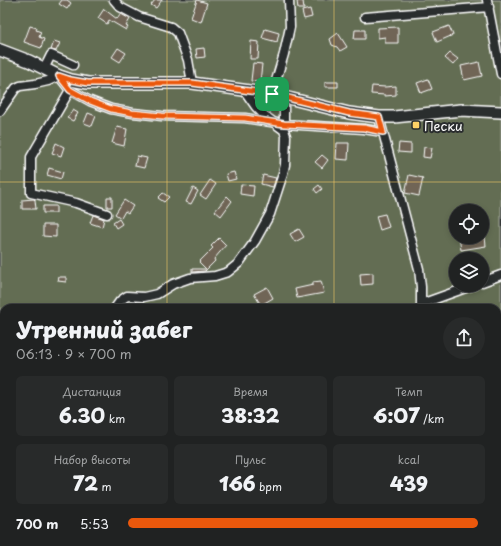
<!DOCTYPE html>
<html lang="ru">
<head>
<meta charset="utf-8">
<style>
  body { margin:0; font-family:"Playpen Sans",sans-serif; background:#282a2a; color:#f1f3f6; height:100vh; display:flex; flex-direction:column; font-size:15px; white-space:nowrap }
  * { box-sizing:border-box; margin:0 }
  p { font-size:13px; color:#a2a4a5 }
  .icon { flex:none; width:22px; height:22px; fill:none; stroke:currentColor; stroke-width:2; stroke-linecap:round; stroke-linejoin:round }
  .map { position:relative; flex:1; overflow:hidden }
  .drawer { position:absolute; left:0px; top:304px; width:501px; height:242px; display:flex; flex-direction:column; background:#202222; border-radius:12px 12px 0 0; box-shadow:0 2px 6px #0003,0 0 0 1px #3d3f40 }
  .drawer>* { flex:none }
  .buttons { position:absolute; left:449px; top:204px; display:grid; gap:8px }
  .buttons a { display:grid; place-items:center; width:40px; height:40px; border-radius:50%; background:#202222; box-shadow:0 2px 6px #0003,0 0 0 1px #3d3f40; font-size:20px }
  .pin { position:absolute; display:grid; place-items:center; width:34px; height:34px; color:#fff; margin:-17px; border-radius:8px; box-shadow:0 2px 6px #0006 }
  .round { display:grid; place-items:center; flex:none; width:42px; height:42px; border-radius:21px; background:#282a2a }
  .headline { display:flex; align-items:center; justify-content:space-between; height:68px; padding:0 16px }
  h1 { font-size:22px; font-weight:800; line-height:30px }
  .stats { display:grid; grid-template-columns:repeat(3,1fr); gap:6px; height:68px; padding:4px 16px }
  .stats div { display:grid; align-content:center; border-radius:6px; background:#282a2a; text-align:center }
  .stats b { font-size:20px; font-weight:800 }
  .stats small { font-size:11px; font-weight:400 }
  .stats p { font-size:11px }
  ul { padding:0 16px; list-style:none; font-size:13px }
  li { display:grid; grid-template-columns:64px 48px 1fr; align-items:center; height:30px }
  li i { height:10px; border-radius:5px; background:#ea580c }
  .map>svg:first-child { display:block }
  .green { fill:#636d53; stroke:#b1b6a9; fill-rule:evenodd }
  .building { fill:#6f6556; stroke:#fff }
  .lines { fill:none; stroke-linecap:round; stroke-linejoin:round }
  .minor-casing { stroke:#fff; stroke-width:11 }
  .major-casing { stroke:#fff; stroke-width:14 }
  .minor { stroke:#2a2d2e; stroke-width:8 }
  .major { stroke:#2a2d2e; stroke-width:11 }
  .route-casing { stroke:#fff; stroke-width:8 }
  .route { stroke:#ea580c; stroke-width:5 }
  .grid { fill:none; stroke:#ffd166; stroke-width:1; stroke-opacity:0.55 }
  .poi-dot { fill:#ffd166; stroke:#2a2d2e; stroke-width:1.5 }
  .labels { text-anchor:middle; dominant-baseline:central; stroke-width:4; stroke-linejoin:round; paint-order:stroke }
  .poi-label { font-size:13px; fill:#fff; stroke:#2a2d2e; text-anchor:start }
</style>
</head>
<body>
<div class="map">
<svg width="501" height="546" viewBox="0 0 501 546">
  <rect width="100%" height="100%" fill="#2a2d2e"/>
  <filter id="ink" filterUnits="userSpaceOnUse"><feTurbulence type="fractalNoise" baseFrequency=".025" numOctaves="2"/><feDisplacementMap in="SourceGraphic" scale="8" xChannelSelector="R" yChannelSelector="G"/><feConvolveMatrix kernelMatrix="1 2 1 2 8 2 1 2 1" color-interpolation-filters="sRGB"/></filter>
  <g filter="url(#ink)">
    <!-- green -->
    <path class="green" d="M0,0h501v546h-501zM456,211h26v26h-26zM456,259h26v26h-26zM4,308h493v234h-493z"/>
    <!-- building -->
    <path class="building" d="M62,0h5l4,3 -4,6 -8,-5z
      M155,0h7l-6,8 -5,-3z
      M197,0l10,3 -6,19 -10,-4z
      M297,1h6l1,8h-6z
      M104,9l13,10 4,-5 9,5 -4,7 2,1 -2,3 -17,-10 -2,4 -9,-6z
      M310,9l2,8 -8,2 -2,-8z
      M30,26l7,2 -1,2 5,2 -2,5 5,2 -3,9 -17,-6z
      M449,26l4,9 -16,7 -4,-10z
      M398,27v16h-13v-6l-7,1v-10z
      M265,29l14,4 -2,9 -15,-4z
      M355,30h10v9h-11z
      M338,33l9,14 -7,4 -3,-4 -5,-2 -2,-6z
      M54,41l6,2 -4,8 -5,-1z
      M251,41l8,1 -1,17h-8z
      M118,48l8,5 -6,9 -8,-5z
      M204,48l1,9 -8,1 -1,-9z
      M450,53l8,6 -5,6 -8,-7z
      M479,62l3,14 -18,4 -3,-14z
      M253,63l9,1 -2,18 -9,-1z
      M428,79l4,10 -11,4 -4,-10z
      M325,82h13v5h-13z
      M372,86l13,1 11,-1v9l-11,1v-1l-14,-1z
      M73,110l5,3 -5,8 -6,-3z
      M88,113l8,3 -4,10 -8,-3z
      M117,127l10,2 -3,17 -12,-3z
      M56,143l8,4 -3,9 -9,-3z
      M337,143h12l-1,17 -12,-1z
      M399,143l12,1v9l-13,-1z
      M424,147l8,1 -2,10 -7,-1z
      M322,155l6,5 -6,8 -7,-6z
      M137,156l10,2 -3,10 -9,-2z
      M49,168l14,4 -2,7 -14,-4z
      M234,172l2,7 -8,2 -2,-7z
      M263,175l13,3 -3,9 -12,-3z
      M409,175l14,3 -4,18 -14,-3z
      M210,180l6,4 -10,15 -6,-4z
      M241,185l13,1 -1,10 -13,-2z
      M319,185l3,4 -5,4 -3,-4z
      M193,188l5,3 -7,13 -5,-2z
      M163,193l6,4 -5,5 -6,-4z
      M227,196l5,5 -11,15 -6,-5z
      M107,197h5v10h-5z
      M34,199l1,1 1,9h-14v-9z
      M124,200l9,6 -5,7 -3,-2 -4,7 -6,-4z
      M43,206h13v7h-13z
      M385,214l4,13 -9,3 -4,-14z
      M93,215l11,4 -2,8 -12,-4z
      M119,219l3,5 -6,4 -3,-5z
      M43,225h13v12l-13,-1z
      M299,229l5,8 -9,5 -5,-8z
      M459,237h26l1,9 -25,4z
      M219,238l7,7 -12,14 1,2 -10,10 -13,1v-3h14l-7,-7 14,-14 -2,-2z
      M373,273v11l-12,1 -1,-11z
      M59,277h7v5l-8,-1z
      M321,281l3,12 -27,5 -2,-9 18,-4v-3z
      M267,287l6,11 -12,7 -7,-11z"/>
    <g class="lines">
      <defs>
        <path id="minor" d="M114,0l6,7 19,10 32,10 7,6 10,27 4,23
          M487,0l14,74
          M365,17l124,-10
          M44,69l7,-14 22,10
          M70,90l-39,67v36l45,10 31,11
          M272,94l12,-40 6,-27 -1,-27
          M284,96v28
          M0,111l16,-23 4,-2 15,-2 13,-3 11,-5 11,14 20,11 21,8 22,4 29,3 83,2 39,6 80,5 19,3
          M379,117l40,152 2,18v21
          M482,282l19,-7
          M421,304l53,-19
          M115,308l5,-7 7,-5 17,1 13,-3 16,-10 17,-6 25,-2 13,-4 11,-9 16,-22 15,-27 12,-37 3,-12 1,-29 -2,-6 -19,-14 -9,-9 -12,-17
          M497,423h4
          M497,541l4,4
          M75,542l2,4
          M340,546v-4"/>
        <path id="major" d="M0,50l29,11 30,15 12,4 17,3h104l80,11 77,19 30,4h15l67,-7 40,2"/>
      </defs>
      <!-- minor casing -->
      <use href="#minor" class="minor-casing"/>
      <!-- major casing -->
      <use href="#major" class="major-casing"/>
      <!-- minor -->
      <use href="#minor" class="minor"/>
      <!-- major -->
      <use href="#major" class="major"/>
    </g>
  </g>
  <g class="lines" filter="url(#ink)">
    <defs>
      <path id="route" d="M59,76l12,4 17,3h104l80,11 77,19 30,4 4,15 -19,-4 -80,-4 -39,-6 -83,-2 -30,-3 -21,-4 -21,-8 -20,-11z"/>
    </defs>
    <!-- route casing -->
    <use href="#route" class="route-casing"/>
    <!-- route -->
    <use href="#route" class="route"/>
  </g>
  <!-- grid -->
  <path class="grid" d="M167,0v308M334,0v308M0,182h501M0,364h4M497,364h4M167,542v4M334,542v4"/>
  <!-- markers -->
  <rect class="poi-dot" x="412" y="121" width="8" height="8" rx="2"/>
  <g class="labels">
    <!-- poi labels -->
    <g class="poi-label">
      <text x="424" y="125">Пески</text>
    </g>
  </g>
</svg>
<div class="buttons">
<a><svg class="icon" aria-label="locate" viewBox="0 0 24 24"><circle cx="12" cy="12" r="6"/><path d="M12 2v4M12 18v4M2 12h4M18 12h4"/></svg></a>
<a><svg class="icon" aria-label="layers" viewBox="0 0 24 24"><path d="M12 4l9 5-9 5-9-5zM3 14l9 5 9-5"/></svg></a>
</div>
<div class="pin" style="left:272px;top:94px;background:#1e9e55"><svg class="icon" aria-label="arrive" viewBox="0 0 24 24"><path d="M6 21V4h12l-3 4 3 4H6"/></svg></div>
<section class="drawer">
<div class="headline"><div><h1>Утренний забег</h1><p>06:13 · 9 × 700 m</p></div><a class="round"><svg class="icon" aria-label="share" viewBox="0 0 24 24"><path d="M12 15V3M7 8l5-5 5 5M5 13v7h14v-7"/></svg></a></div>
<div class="stats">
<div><p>Дистанция</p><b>6.30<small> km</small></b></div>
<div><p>Время</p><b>38:32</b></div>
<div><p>Темп</p><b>6:07<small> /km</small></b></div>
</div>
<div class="stats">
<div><p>Набор высоты</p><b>72<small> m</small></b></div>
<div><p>Пульс</p><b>166<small> bpm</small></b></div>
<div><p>kcal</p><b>439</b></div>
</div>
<ul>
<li><b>700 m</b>5:53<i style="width:98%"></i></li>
</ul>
</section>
</div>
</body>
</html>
